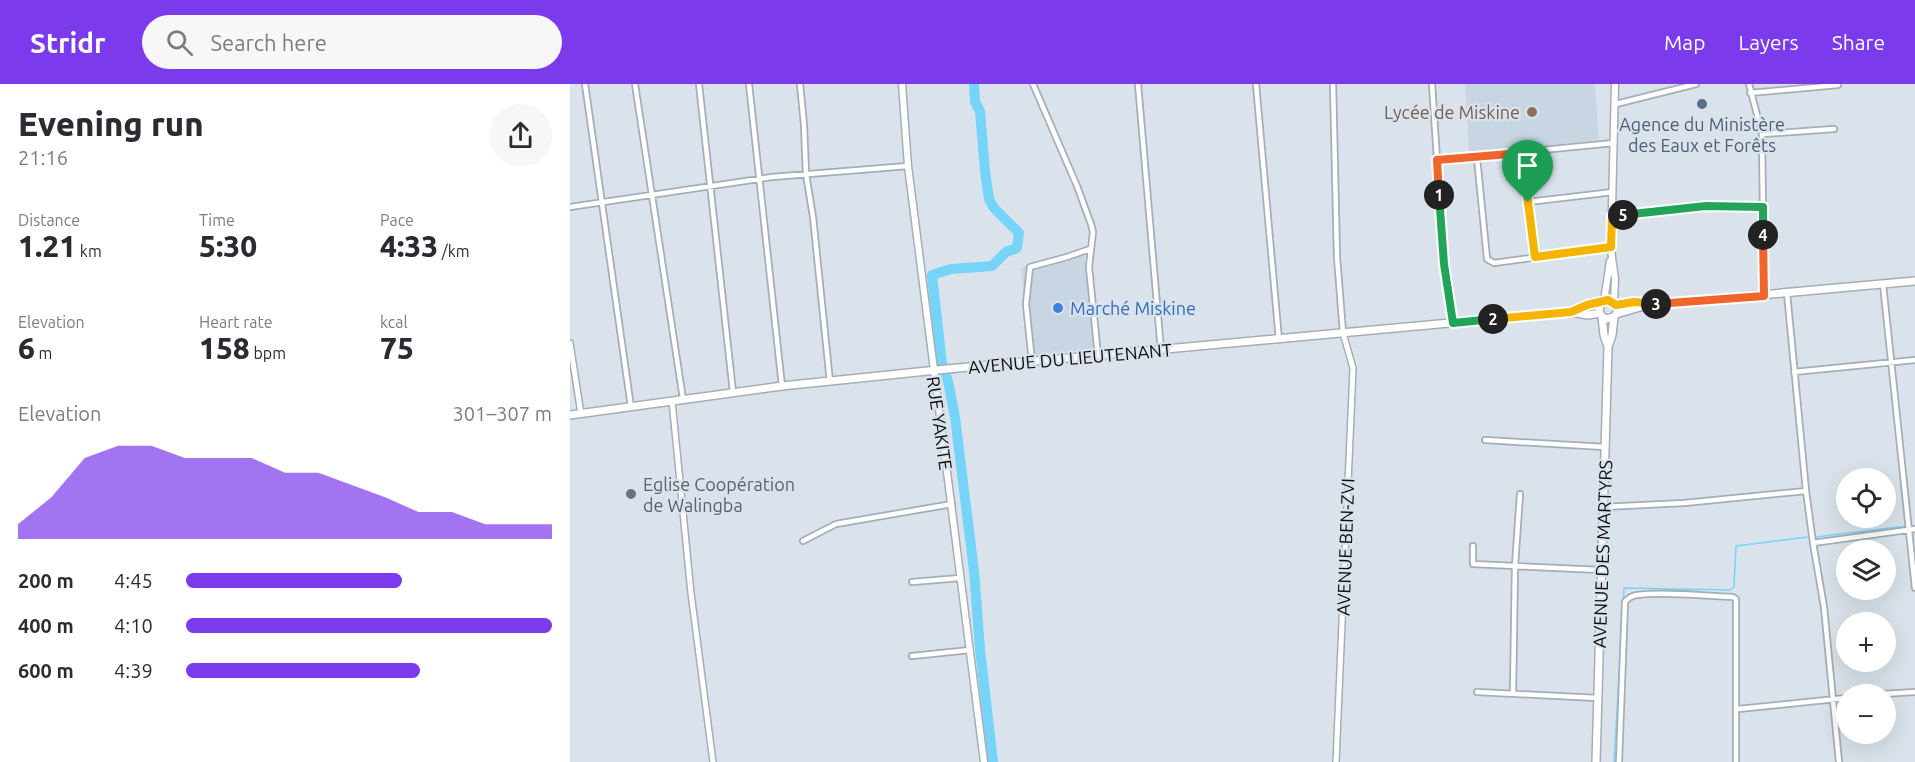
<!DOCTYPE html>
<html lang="en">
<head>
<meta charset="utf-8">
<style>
  body { margin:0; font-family:Ubuntu,sans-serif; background:#f7f7f7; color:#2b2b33; height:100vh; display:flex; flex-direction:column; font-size:22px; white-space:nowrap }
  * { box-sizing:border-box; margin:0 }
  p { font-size:20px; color:#7c7c81 }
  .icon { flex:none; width:33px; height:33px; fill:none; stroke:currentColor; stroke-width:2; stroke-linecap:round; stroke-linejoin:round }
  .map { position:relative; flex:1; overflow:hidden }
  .panel { display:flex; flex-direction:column; background:#fff; width:570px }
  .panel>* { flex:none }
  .controls { position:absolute; left:1266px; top:384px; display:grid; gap:12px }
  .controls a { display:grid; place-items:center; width:60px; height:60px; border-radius:50%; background:#fff; box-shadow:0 6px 24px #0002; font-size:30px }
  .pin { position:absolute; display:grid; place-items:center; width:51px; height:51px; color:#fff; margin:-62px -26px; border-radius:50% 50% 50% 0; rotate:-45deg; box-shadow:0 0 6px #0007 }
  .pin .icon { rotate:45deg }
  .km { position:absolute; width:30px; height:30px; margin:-15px; border-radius:50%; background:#222; color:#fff; font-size:16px; line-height:30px; text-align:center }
  .round { display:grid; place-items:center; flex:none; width:63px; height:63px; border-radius:32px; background:#f7f7f7 }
  .headline { display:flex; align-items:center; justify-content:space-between; height:102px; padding:0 18px }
  h1 { font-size:33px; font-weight:800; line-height:45px }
  .metrics { display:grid; grid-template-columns:repeat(3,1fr); gap:9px; height:102px; padding:6px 18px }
  .metrics div { display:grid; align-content:center }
  .metrics b { font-size:30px; font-weight:800 }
  .metrics small { font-size:16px; font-weight:400 }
  .metrics p { font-size:16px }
  .chart { height:168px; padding:12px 18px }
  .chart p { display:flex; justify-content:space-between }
  .chart svg { width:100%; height:108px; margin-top:6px; fill:#7c3aed; opacity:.7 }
  ul { padding:0 18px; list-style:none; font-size:20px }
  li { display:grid; grid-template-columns:96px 72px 1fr; align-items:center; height:45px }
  li i { height:15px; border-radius:8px; background:#7c3aed }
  header { display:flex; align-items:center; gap:36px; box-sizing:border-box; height:84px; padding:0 30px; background:#7c3aed; color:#fff }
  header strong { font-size:28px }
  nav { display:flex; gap:33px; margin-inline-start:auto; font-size:21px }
  .search { width:420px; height:54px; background:#f7f7f7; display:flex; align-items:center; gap:15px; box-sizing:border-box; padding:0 21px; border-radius:33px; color:#7c7c81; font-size:22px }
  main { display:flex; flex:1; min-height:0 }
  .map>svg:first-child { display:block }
  .built { fill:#c8d6e4 }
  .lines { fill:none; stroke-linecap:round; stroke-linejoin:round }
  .stream { stroke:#77d4f9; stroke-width:1.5 }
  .river { stroke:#77d4f9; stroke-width:10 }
  .minor-casing { stroke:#a5aeb5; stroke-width:8 }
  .tertiary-casing { stroke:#a5aeb5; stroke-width:8 }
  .secondary-casing { stroke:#a5aeb5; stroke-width:9 }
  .primary-casing { stroke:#a5aeb5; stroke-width:10 }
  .minor { stroke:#fff; stroke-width:4.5 }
  .tertiary { stroke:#fff; stroke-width:5 }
  .secondary { stroke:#fff; stroke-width:6 }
  .primary { stroke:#fff; stroke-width:7 }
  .split-1-casing { stroke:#fff; stroke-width:12 }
  .split-2-casing { stroke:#fff; stroke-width:12 }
  .split-3-casing { stroke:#fff; stroke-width:12 }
  .split-4-casing { stroke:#fff; stroke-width:12 }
  .split-5-casing { stroke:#fff; stroke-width:12 }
  .split-6-casing { stroke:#fff; stroke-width:12 }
  .split-1 { stroke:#f0652b; stroke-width:8 }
  .split-2 { stroke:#22a559; stroke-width:8 }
  .split-3 { stroke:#f5b400; stroke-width:8 }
  .split-4 { stroke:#f0652b; stroke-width:8 }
  .split-5 { stroke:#22a559; stroke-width:8 }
  .split-6 { stroke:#f5b400; stroke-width:8 }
  .service-dot { fill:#5c6f8a; stroke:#dae3eb; stroke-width:2 }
  .education-dot { fill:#8d6e63; stroke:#dae3eb; stroke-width:2 }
  .shop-dot { fill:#3f7fe0; stroke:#dae3eb; stroke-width:2 }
  .worship-dot { fill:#6b7280; stroke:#dae3eb; stroke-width:2 }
  .labels { text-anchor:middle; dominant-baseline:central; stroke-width:4.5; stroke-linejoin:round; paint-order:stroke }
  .education-label { font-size:18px; fill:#785e54; stroke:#dae3eb; text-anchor:end }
  .service-label { font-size:18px; fill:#4e5e75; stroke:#dae3eb }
  .shop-label { font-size:18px; fill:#366cbe; stroke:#dae3eb; text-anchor:start }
  .street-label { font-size:18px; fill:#0d0f12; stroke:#dae3eb }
  .worship-label { font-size:18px; fill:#5b616d; stroke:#dae3eb; text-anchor:start }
</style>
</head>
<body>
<header>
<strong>Stridr</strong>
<div class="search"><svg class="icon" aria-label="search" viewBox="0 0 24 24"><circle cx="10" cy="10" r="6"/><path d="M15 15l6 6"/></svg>Search here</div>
<nav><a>Map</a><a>Layers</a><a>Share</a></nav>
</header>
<main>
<section class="panel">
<div class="headline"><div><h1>Evening run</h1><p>21:16</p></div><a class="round"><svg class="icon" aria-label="share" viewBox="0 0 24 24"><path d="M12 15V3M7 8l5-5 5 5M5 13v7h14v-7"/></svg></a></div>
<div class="metrics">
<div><p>Distance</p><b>1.21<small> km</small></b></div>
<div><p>Time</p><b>5:30</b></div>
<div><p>Pace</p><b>4:33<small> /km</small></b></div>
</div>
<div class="metrics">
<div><p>Elevation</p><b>6<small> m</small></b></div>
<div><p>Heart rate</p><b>158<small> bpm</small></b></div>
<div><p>kcal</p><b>75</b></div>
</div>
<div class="chart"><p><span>Elevation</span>301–307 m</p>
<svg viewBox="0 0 160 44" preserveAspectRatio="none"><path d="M0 44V38L10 27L20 11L30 6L40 6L50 11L60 11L70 11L80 17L90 17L100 22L110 27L120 33L130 33L140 38L150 38L160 38V44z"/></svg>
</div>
<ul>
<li><b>200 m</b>4:45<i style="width:59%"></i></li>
<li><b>400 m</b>4:10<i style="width:100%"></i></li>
<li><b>600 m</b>4:39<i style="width:64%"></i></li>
</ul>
</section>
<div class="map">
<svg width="1345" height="678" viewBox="0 0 1345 678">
  <rect width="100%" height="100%" fill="#dae3eb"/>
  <!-- built -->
  <path class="built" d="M895,0h130l4,56 -130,14z
    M514,166l11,99 -64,7 -10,-88z"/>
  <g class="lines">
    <!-- stream -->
    <path class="stream" d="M1246,453l90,-11
      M1044,678l10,-174 106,2 4,-3 2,-41 71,-9"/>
    <!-- river -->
    <path class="river" d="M404,0l1,18 5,9 5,60 4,28 5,9 25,25 -2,15 -11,4 -14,14 -41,3 -19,6 10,88 6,18 7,36 19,154 6,78 13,113"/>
    <defs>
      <path id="minor" d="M15,0l46,323
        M65,0l48,315
        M129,0l34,308
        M179,0l33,302
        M230,0l4,41 2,49 7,43 17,165
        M463,0l44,102 14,38 2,8 -4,35 9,89
        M568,0l23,267
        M686,0l23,256
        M763,0l4,173 6,76
        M862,0l12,180 9,59
        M1179,0l13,50 2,161
        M1180,9l88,-8
        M1046,20l80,-20
        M1192,50l72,-5
        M951,69l14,104
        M907,74l10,101 7,4 117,-16
        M867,76l177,-17
        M958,118l85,-10
        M0,123l202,-30 136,-11
        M1042,132l94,-10 57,1
        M1313,200l32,304
        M1217,209l19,198 7,52 11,64 15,155
        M462,278l-6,-58 4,-37 37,-10 23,-8
        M1224,288l121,-12
        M915,356l120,7
        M1033,423l81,-4 122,-12
        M233,457l33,-17 116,-20
        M1243,459l102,-14
        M903,462v18l128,6
        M342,498l48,-4
        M342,572l58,-6
        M907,608l120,6
        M943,609l2,-127 5,-72
        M1312,610l33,-2
        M1168,625l108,-11
        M1049,678l6,-160c3,-4 6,-6 12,-7 28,-4 67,1 96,2l3,2v163"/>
      <path id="tertiary" d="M0,259l11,71
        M102,317l19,192 22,169
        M766,678l17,-394 -10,-35"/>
      <path id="secondary" d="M332,0l6,82 76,596
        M1034,217l6,-40
        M1044,218l1,-23 -4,-29 4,-166"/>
      <path id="primary" d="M1046,221l18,-3 15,3 266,-24
        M1001,228l16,-7 15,-2 6,-3 8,5 2,6 -4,6 -8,2c-7,-4 -9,-9 -4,-16
        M1046,230l31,-9
        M1032,233l2,18 4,12
        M0,331l212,-29 165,-17 623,-57 18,3 12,-2
        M1026,678l12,-415 4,-12 2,-18"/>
    </defs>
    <!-- minor casing -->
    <use href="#minor" class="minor-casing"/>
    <!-- tertiary casing -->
    <use href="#tertiary" class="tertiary-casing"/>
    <!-- secondary casing -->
    <use href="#secondary" class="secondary-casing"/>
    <!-- primary casing -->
    <use href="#primary" class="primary-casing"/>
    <!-- minor -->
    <use href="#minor" class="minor"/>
    <!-- tertiary -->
    <use href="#tertiary" class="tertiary"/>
    <!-- secondary -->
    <use href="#secondary" class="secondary"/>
    <!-- primary -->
    <use href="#primary" class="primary"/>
  </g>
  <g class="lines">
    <defs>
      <path id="split-1" d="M869,111l-2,-35 84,-7 7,49"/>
      <path id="split-2" d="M869,111l5,69 9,59 40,-4"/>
      <path id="split-3" d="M923,235l78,-7 16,-7 21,-5 8,5 18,-3 22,2"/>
      <path id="split-4" d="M1086,220l108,-8 -1,-61"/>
      <path id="split-5" d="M1053,131l83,-9 57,1v28"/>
      <path id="split-6" d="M958,118l7,55 76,-10 1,-31 11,-1"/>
    </defs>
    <!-- split-1 casing -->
    <use href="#split-1" class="split-1-casing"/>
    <!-- split-2 casing -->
    <use href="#split-2" class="split-2-casing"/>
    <!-- split-3 casing -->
    <use href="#split-3" class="split-3-casing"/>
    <!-- split-4 casing -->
    <use href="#split-4" class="split-4-casing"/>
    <!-- split-5 casing -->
    <use href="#split-5" class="split-5-casing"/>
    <!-- split-6 casing -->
    <use href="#split-6" class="split-6-casing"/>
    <!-- split-1 -->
    <use href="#split-1" class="split-1"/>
    <!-- split-2 -->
    <use href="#split-2" class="split-2"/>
    <!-- split-3 -->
    <use href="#split-3" class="split-3"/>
    <!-- split-4 -->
    <use href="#split-4" class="split-4"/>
    <!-- split-5 -->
    <use href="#split-5" class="split-5"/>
    <!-- split-6 -->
    <use href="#split-6" class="split-6"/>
  </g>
  <!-- markers -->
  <circle class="service-dot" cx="1132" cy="20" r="6"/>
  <circle class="education-dot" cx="962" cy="28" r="6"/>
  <circle class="shop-dot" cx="488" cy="224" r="6"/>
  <circle class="worship-dot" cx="61" cy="410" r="6"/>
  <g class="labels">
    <!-- education labels -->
    <g class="education-label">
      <text x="950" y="28">Lycée de Miskine</text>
    </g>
    <!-- service labels -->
    <g class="service-label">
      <text x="1132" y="40">Agence du Ministère<tspan x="1132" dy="21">des Eaux et Forêts</tspan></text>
    </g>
    <!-- shop labels -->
    <g class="shop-label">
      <text x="500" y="224">Marché Miskine</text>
    </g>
    <!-- street labels -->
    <g class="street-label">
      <text transform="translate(500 274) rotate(-5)">AVENUE DU LIEUTENANT</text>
      <text transform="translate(370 339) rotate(82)">RUE YAKITE</text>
      <text transform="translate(775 463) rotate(-88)">AVENUE BEN-ZVI</text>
      <text transform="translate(1032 470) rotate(-88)">AVENUE DES MARTYRS</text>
    </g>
    <!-- worship labels -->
    <g class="worship-label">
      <text x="73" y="400">Eglise Coopération<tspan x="73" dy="21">de Walingba</tspan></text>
    </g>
  </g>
</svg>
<div class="controls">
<a><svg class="icon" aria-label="locate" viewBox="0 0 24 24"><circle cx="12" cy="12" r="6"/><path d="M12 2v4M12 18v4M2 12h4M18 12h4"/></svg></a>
<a><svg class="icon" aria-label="layers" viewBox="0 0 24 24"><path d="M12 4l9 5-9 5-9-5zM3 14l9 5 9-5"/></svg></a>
<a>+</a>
<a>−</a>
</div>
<div class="pin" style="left:958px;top:118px;background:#1e9e55"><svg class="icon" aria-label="arrive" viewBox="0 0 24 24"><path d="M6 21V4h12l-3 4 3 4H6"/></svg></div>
<b class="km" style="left:869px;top:111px">1</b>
<b class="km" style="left:923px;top:235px">2</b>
<b class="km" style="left:1086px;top:220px">3</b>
<b class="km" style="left:1193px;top:151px">4</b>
<b class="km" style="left:1053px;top:131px">5</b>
</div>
</main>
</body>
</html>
